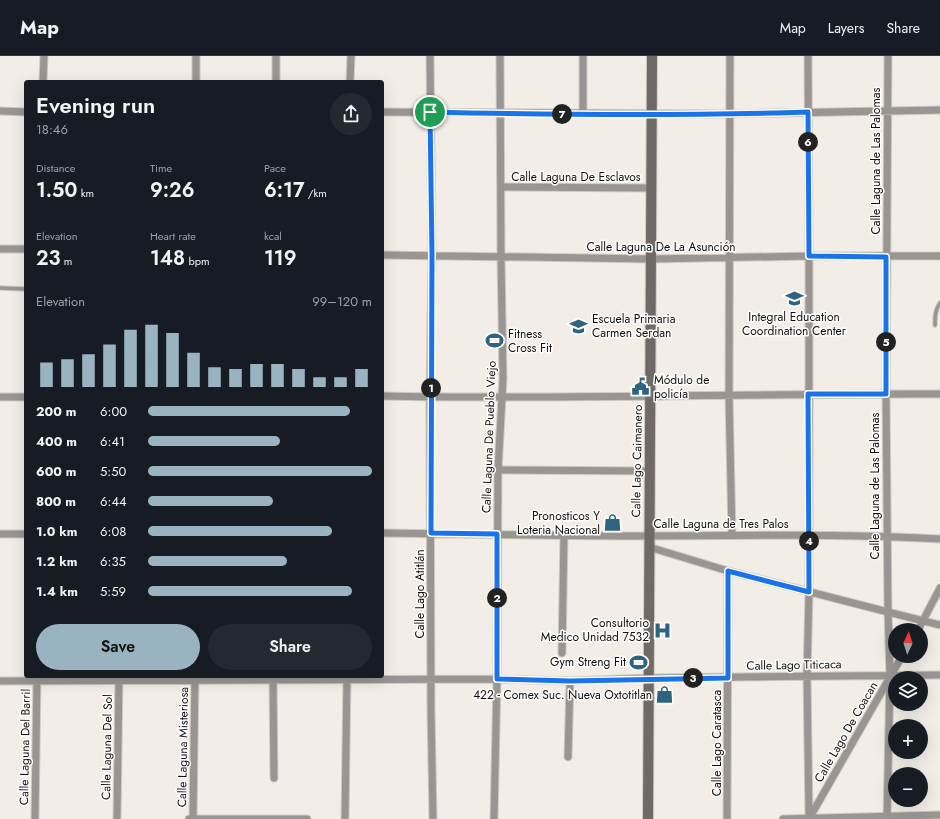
<!DOCTYPE html>
<html lang="en">
<head>
<meta charset="utf-8">
<style>
  body { margin:0; font-family:Jost,sans-serif; background:#242831; color:#f1f3f6; height:100vh; display:flex; flex-direction:column; font-size:15px; white-space:nowrap }
  * { box-sizing:border-box; margin:0 }
  p { font-size:13px; color:#9ea1a6 }
  .icon { flex:none; width:22px; height:22px; fill:none; stroke:currentColor; stroke-width:2; stroke-linecap:round; stroke-linejoin:round }
  .map { position:relative; flex:1; overflow:hidden }
  .side { position:absolute; left:24px; top:24px; width:360px; height:598px; display:flex; flex-direction:column; background:#171b24; border-radius:4px; box-shadow:0 4px 16px #0002 }
  .side>* { flex:none }
  .needle { width:26px; rotate:4deg }
  .tools { position:absolute; left:888px; top:567px; display:grid; gap:8px }
  .tools a { display:grid; place-items:center; width:40px; height:40px; border-radius:50%; background:#171b24; box-shadow:0 4px 16px #0002; font-size:20px }
  .pin { position:absolute; display:grid; place-items:center; width:34px; height:34px; color:#fff; margin:-17px; border:2px solid #fff; border-radius:50%; box-shadow:0 1px 4px #0007 }
  .km { position:absolute; width:20px; height:20px; margin:-10px; border-radius:50%; background:#222; color:#fff; font-size:11px; line-height:20px; text-align:center }
  .round { display:grid; place-items:center; flex:none; width:42px; height:42px; border-radius:21px; background:#242831 }
  .headline { display:flex; align-items:center; justify-content:space-between; height:68px; padding:0 12px }
  h1 { font-size:22px; font-weight:600; line-height:30px }
  .stats { display:grid; grid-template-columns:repeat(3,1fr); gap:6px; height:68px; padding:4px 12px }
  .stats div { display:grid; align-content:center }
  .stats b { font-size:20px; font-weight:600 }
  .stats small { font-size:11px; font-weight:400 }
  .stats p { font-size:11px }
  .chart { height:112px; padding:8px 12px }
  .chart p { display:flex; justify-content:space-between }
  .chart svg { width:100%; height:72px; margin-top:4px; stroke:#9ab3c1; stroke-width:6 }
  .action { display:flex; gap:8px; margin-top:auto; padding:8px 12px }
  .action a { flex:1; height:46px; border-radius:24px; background:#9ab3c1; color:#111; font-size:16px; font-weight:600; line-height:46px; text-align:center }
  .action a+a { background:#242831; color:#f1f3f6 }
  ul { padding:0 12px; list-style:none; font-size:13px }
  li { display:grid; grid-template-columns:64px 48px 1fr; align-items:center; height:30px }
  li i { height:10px; border-radius:5px; background:#9ab3c1 }
  header { display:flex; align-items:center; gap:24px; box-sizing:border-box; height:56px; padding:0 20px; background:#171b24; border-bottom:1px solid #363941 }
  header strong { font-size:19px }
  nav { display:flex; gap:22px; margin-inline-start:auto; font-size:14px }
  .map>svg:first-child { display:block }
  .lines { fill:none; stroke-linecap:round; stroke-linejoin:round }
  .lane-casing { stroke:#cfc9c4; stroke-width:5.5 }
  .street-casing { stroke:#cfc9c4; stroke-width:9 }
  .secondary-casing { stroke:#cfc9c4; stroke-width:12 }
  .lane { stroke:#989593; stroke-width:3.5 }
  .street { stroke:#989593; stroke-width:7 }
  .secondary { stroke:#6f6a68; stroke-width:10 }
  .route-casing { stroke:#fff; stroke-width:8 }
  .route { stroke:#1a73e8; stroke-width:5 }
  .labels { text-anchor:middle; dominant-baseline:central; stroke-width:3; stroke-linejoin:round; paint-order:stroke }
  .street-label { font-size:12px; fill:#100e0c; stroke:#fff }
  .poi-label { font-size:12px; fill:#100e0c; stroke:#fff; text-anchor:end }
</style>
</head>
<body>
<header>
<strong>Map</strong>
<nav><a>Map</a><a>Layers</a><a>Share</a></nav>
</header>
<div class="map">
<svg width="940" height="763" viewBox="0 0 940 763">
  <rect width="100%" height="100%" fill="#f3ede7"/>
  <g class="lines">
    <defs>
      <path id="lane" d="M0,232l26,1
        M935,269c0,-8 0,-15 5,-22"/>
      <path id="street" d="M430,0l2,199 -2,142 1,313 2,109
        M583,0v58
        M730,0l-1,340 3,139
        M808,0l1,200v336l-2,84 2,143
        M43,26l1,-26
        M196,26v-26
        M276,26v-26
        M350,26l1,-26
        M0,55l26,1
        M382,56l347,2 211,-4
        M501,131l150,1
        M0,193h26
        M382,199l269,4 158,-3h131
        M382,340c186,4 372,-3 558,-2
        M0,341h26
        M498,414l152,1
        M382,477c88,1 177,3 265,3 98,0 195,-3 293,3
        M0,478h26
        M649,491l79,24 160,41 52,13
        M918,574l22,-42
        M562,597l2,-118
        M273,620l1,102
        M0,625l497,-2 73,2 78,-3 292,-3
        M568,701l2,-76
        M810,761l92,-161
        M35,763l2,-143
        M117,763l2,-142
        M189,763h118
        M193,763l2,-143
        M345,763l2,-143
        M494,763l3,-140 1,-209 5,-91 -2,-122 -1,-201
        M727,763l1,-248
        M783,763l157,-4
        M887,763l3,-144 -2,-63 -2,-218 2,-338"/>
      <path id="secondary" d="M648,763l4,-763"/>
    </defs>
    <!-- lane casing -->
    <use href="#lane" class="lane-casing"/>
    <!-- street casing -->
    <use href="#street" class="street-casing"/>
    <!-- secondary casing -->
    <use href="#secondary" class="secondary-casing"/>
    <!-- lane -->
    <use href="#lane" class="lane"/>
    <!-- street -->
    <use href="#street" class="street"/>
    <!-- secondary -->
    <use href="#secondary" class="secondary"/>
  </g>
  <g class="lines">
    <defs>
      <path id="route" d="M430,56c126,3 252,4 378,0l1,144 77,1v137h-78l1,198 -81,-21v107l-158,3 -73,-2v-145l-66,-1 1,-278z"/>
    </defs>
    <!-- route casing -->
    <use href="#route" class="route-casing"/>
    <!-- route -->
    <use href="#route" class="route"/>
  </g>
  <!-- icons -->
  <defs>
    <symbol id="school-bare" viewBox="-9 -9 18 18"><path d="M0-5L7-2L0 1L-7-2ZM-4 1L0 2.5L4 1V4Q0 6-4 4Z" fill="#2f6480" stroke="#fff" stroke-width="2.5" paint-order="stroke"/></symbol>
    <symbol id="stadium-bare" viewBox="-9 -9 18 18"><path d="M0-5a6.5 5 0 1 0 0 10a6.5 5 0 1 0 0-10ZM-3.5-1.8h7v3.6h-7Z" fill="#2f6480" stroke="#fff" stroke-width="2.5" paint-order="stroke"/></symbol>
    <symbol id="civic-bare" viewBox="-9 -9 18 18"><path d="M-.6-6.5H3V-4.5H.6V-3L4-1V1h2V6H-6V1h2V-1L-.6-3ZM-1.2 2.5V6h2.4V2.5Z" fill="#2f6480" stroke="#fff" stroke-width="2.5" paint-order="stroke"/></symbol>
    <symbol id="shop-bare" viewBox="-9 -9 18 18"><path d="M-5-2.5h2.3a2.7 3.5 0 0 1 5.4 0H5L5.5 6h-11ZM-1.5-2.5h3a1.5 2.3 0 0 0-3 0Z" fill="#2f6480" stroke="#fff" stroke-width="2.5" paint-order="stroke"/></symbol>
    <symbol id="hospital-bare" viewBox="-9 -9 18 18"><path d="M-5-5h3v3.5h4V-5h3V5h-3V1.5h-4V5h-3Z" fill="#2f6480" stroke="#fff" stroke-width="2.5" paint-order="stroke"/></symbol>
  </defs>
  <g fill-rule="evenodd">
    <use href="#school-bare" x="782" y="230" width="25" height="25"/>
    <use href="#school-bare" x="566" y="258" width="25" height="25"/>
    <use href="#stadium-bare" x="482" y="272" width="25" height="25"/>
    <use href="#civic-bare" x="628" y="318" width="25" height="25"/>
    <use href="#shop-bare" x="600" y="454" width="25" height="25"/>
    <use href="#hospital-bare" x="650" y="562" width="25" height="25"/>
    <use href="#stadium-bare" x="626" y="594" width="25" height="25"/>
    <use href="#shop-bare" x="652" y="626" width="25" height="25"/>
  </g>
  <g class="labels">
    <!-- street labels -->
    <g class="street-label">
      <text transform="translate(876 105) rotate(-90)">Calle Laguna de Las Palomas</text>
      <text x="576" y="121">Calle Laguna De Esclavos</text>
      <text x="661" y="191">Calle Laguna De La Asunción</text>
      <text transform="translate(489 381) rotate(-88)">Calle Laguna De Pueblo Viejo</text>
      <text transform="translate(637 405) rotate(-89)">Calle Lago Caimanero</text>
      <text transform="translate(875 430) rotate(-90)">Calle Laguna de Las Palomas</text>
      <text x="721" y="468">Calle Laguna de Tres Palos</text>
      <text transform="translate(420 538) rotate(-90)">Calle Lago Atitlán</text>
      <text transform="translate(794 609) rotate(-1)">Calle Lago Titicaca</text>
      <text transform="translate(846 676) rotate(-60)">Calle Lago De Coacan</text>
      <text transform="translate(717 687) rotate(-90)">Calle Lago Caratasca</text>
      <text transform="translate(25 691) rotate(-89)">Calle Laguna Del Barril</text>
      <text transform="translate(107 691) rotate(-89)">Calle Laguna Del Sol</text>
      <text transform="translate(183 691) rotate(-89)">Calle Laguna Misteriosa</text>
    </g>
    <!-- poi labels -->
    <g class="poi-label">
      <text x="794" y="261" text-anchor="middle">Integral Education<tspan x="794" dy="14">Coordination Center</tspan></text>
      <text x="592" y="263" text-anchor="start">Escuela Primaria<tspan x="592" dy="14">Carmen Serdan</tspan></text>
      <text x="508" y="278" text-anchor="start">Fitness<tspan x="508" dy="14">Cross Fit</tspan></text>
      <text x="654" y="324" text-anchor="start">Módulo de<tspan x="654" dy="14">policía</tspan></text>
      <text x="600" y="460">Pronosticos Y<tspan x="600" dy="14">Loteria Nacional</tspan></text>
      <text x="649" y="567">Consultorio<tspan x="649" dy="14">Medico Unidad 7532</tspan></text>
      <text x="626" y="606">Gym Streng Fit</text>
      <text x="652" y="639">422 - Comex Suc. Nueva Oxtotitlan</text>
    </g>
  </g>
</svg>
<div class="tools">
<a><svg class="needle" viewBox="-14 -14 28 28"><path d="M0-13l5 13h-10z" fill="#e53935"/><path d="M0 13l5-13h-10z" fill="#9ea1a6"/></svg></a>
<a><svg class="icon" aria-label="layers" viewBox="0 0 24 24"><path d="M12 4l9 5-9 5-9-5zM3 14l9 5 9-5"/></svg></a>
<a>+</a>
<a>−</a>
</div>
<div class="pin" style="left:430px;top:56px;background:#1e9e55"><svg class="icon" aria-label="arrive" viewBox="0 0 24 24"><path d="M6 21V4h12l-3 4 3 4H6"/></svg></div>
<b class="km" style="left:431px;top:332px">1</b>
<b class="km" style="left:497px;top:542px">2</b>
<b class="km" style="left:693px;top:622px">3</b>
<b class="km" style="left:809px;top:485px">4</b>
<b class="km" style="left:886px;top:286px">5</b>
<b class="km" style="left:808px;top:86px">6</b>
<b class="km" style="left:562px;top:58px">7</b>
<section class="side">
<div class="headline"><div><h1>Evening run</h1><p>18:46</p></div><a class="round"><svg class="icon" aria-label="share" viewBox="0 0 24 24"><path d="M12 15V3M7 8l5-5 5 5M5 13v7h14v-7"/></svg></a></div>
<div class="stats">
<div><p>Distance</p><b>1.50<small> km</small></b></div>
<div><p>Time</p><b>9:26</b></div>
<div><p>Pace</p><b>6:17<small> /km</small></b></div>
</div>
<div class="stats">
<div><p>Elevation</p><b>23<small> m</small></b></div>
<div><p>Heart rate</p><b>148<small> bpm</small></b></div>
<div><p>kcal</p><b>119</b></div>
</div>
<div class="chart"><p><span>Elevation</span>99–120 m</p>
<svg viewBox="0 0 160 44" preserveAspectRatio="none"><path d="M5 44V29M15 44V27M25 44V24M35 44V18M45 44V9M55 44V6M65 44V11M75 44V23M85 44V32M95 44V33M105 44V30M115 44V30M125 44V33M135 44V38M145 44V38M155 44V33"/></svg>
</div>
<ul>
<li><b>200 m</b>6:00<i style="width:90%"></i></li>
<li><b>400 m</b>6:41<i style="width:59%"></i></li>
<li><b>600 m</b>5:50<i style="width:100%"></i></li>
<li><b>800 m</b>6:44<i style="width:56%"></i></li>
<li><b>1.0 km</b>6:08<i style="width:82%"></i></li>
<li><b>1.2 km</b>6:35<i style="width:62%"></i></li>
<li><b>1.4 km</b>5:59<i style="width:91%"></i></li>
</ul>
<div class="action"><a>Save</a><a>Share</a></div>
</section>
</div>
</body>
</html>
